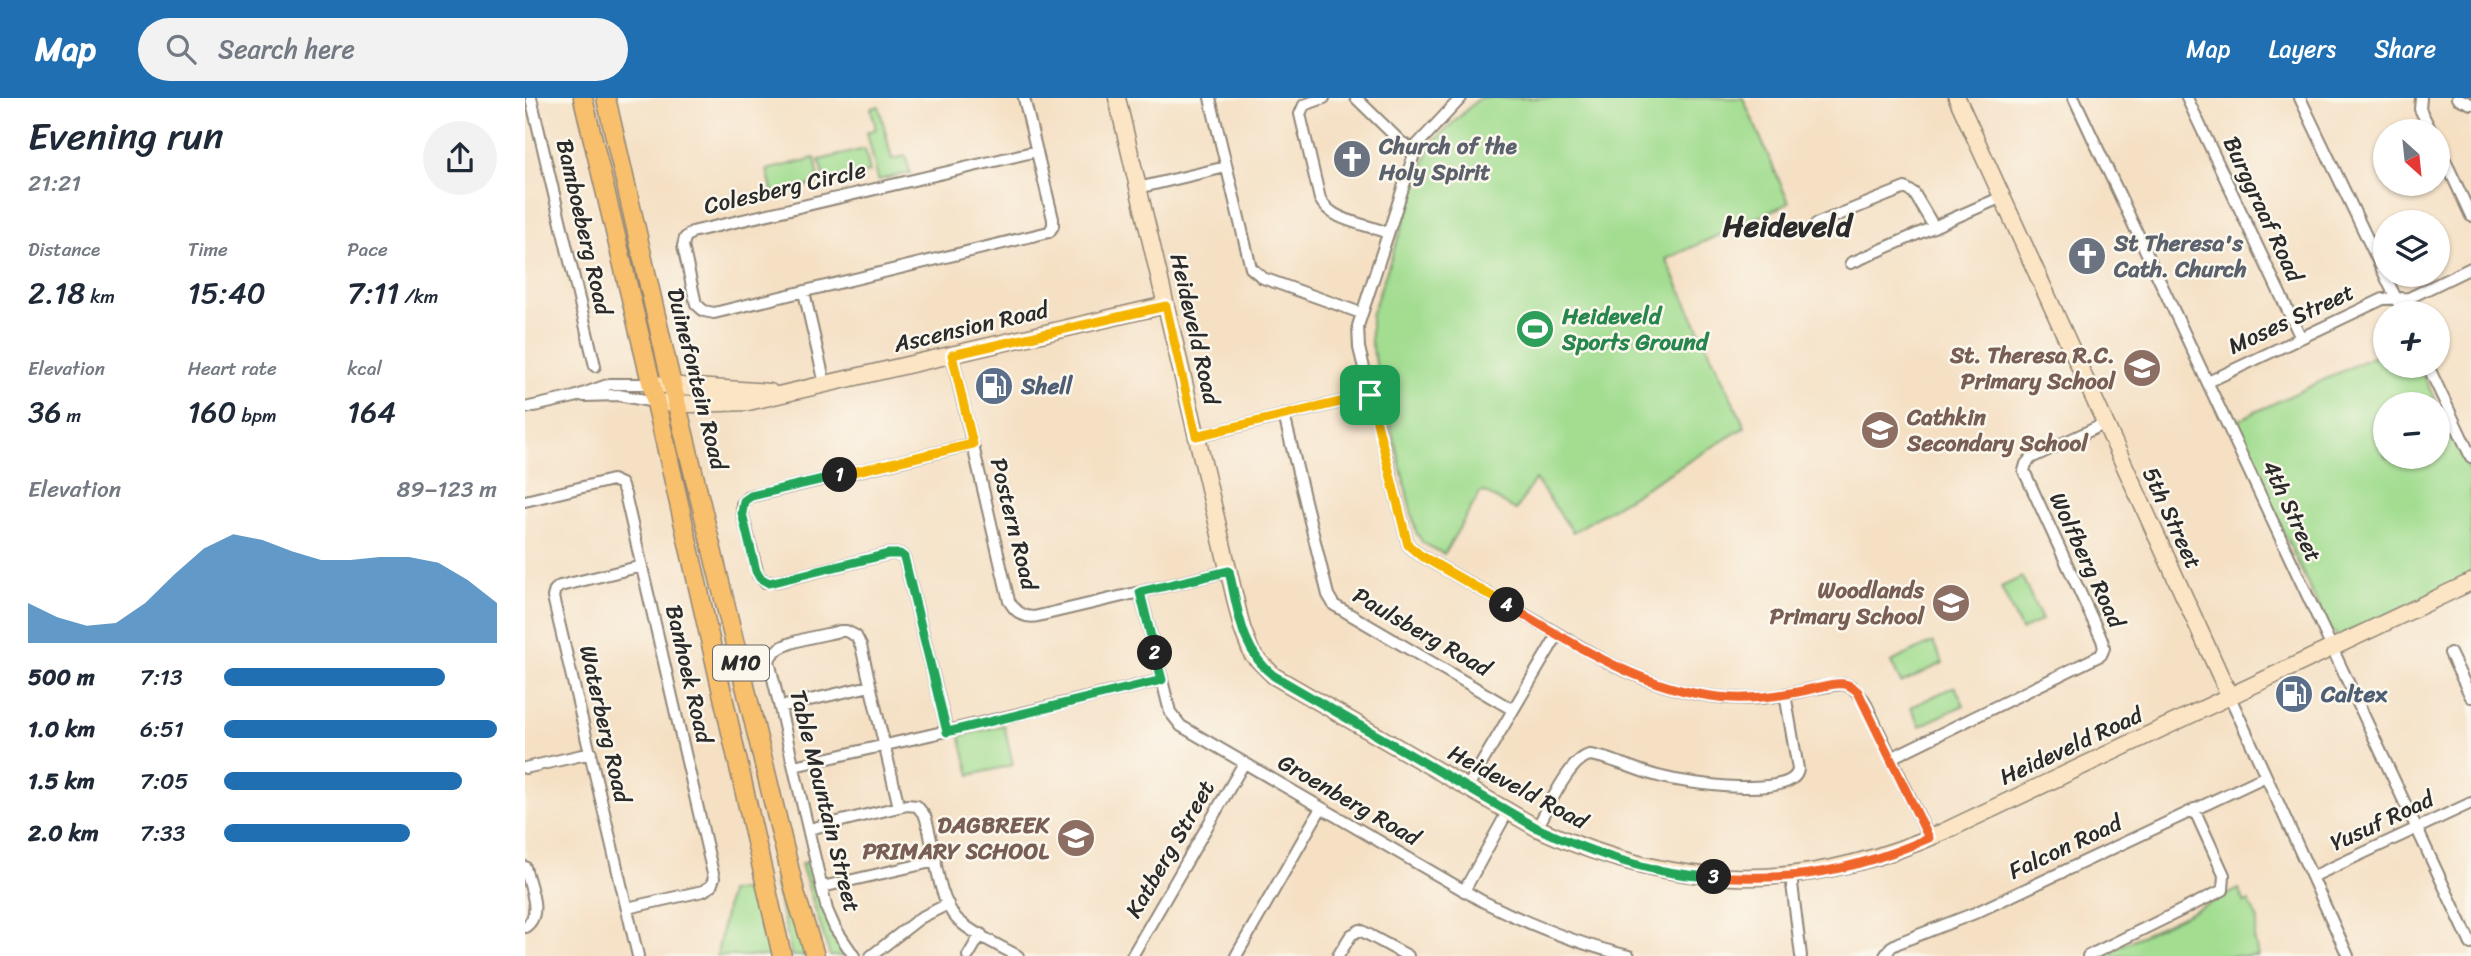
<!DOCTYPE html>
<html lang="en">
<head>
<meta charset="utf-8">
<style>
  body { margin:0; font-family:Sriracha,sans-serif; background:#f2f2f3; color:#1f2937; height:100vh; display:flex; flex-direction:column; font-size:26px; white-space:nowrap }
  * { box-sizing:border-box; margin:0 }
  p { font-size:23px; color:#747a83 }
  .icon { flex:none; width:38px; height:38px; fill:none; stroke:currentColor; stroke-width:2; stroke-linecap:round; stroke-linejoin:round }
  .map { position:relative; flex:1; overflow:hidden }
  .details { display:flex; flex-direction:column; background:#fff; width:525px }
  .details>* { flex:none }
  .needle { width:46px; rotate:153deg }
  .fabs { position:absolute; left:1848px; top:21px; display:grid; gap:14px }
  .fabs a { display:grid; place-items:center; width:77px; height:77px; border-radius:50%; background:#fff; box-shadow:0 2px 5px #0004; font-size:35px }
  .pin { position:absolute; display:grid; place-items:center; width:60px; height:60px; color:#fff; margin:-30px; border-radius:14px; box-shadow:0 4px 10px #0006 }
  .km { position:absolute; width:35px; height:35px; margin:-18px; border-radius:50%; background:#222; color:#fff; font-size:19px; line-height:35px; text-align:center }
  .round { display:grid; place-items:center; flex:none; width:74px; height:74px; border-radius:37px; background:#f2f2f3 }
  .summary { display:flex; align-items:center; justify-content:space-between; height:119px; padding:0 28px }
  h1 { font-size:38px; font-weight:600; line-height:52px }
  .figures { display:grid; grid-template-columns:repeat(3,1fr); gap:10px; height:119px; padding:7px 28px }
  .figures div { display:grid; align-content:center }
  .figures b { font-size:30px; font-weight:600 }
  .figures small { font-size:19px; font-weight:400 }
  .figures p { font-size:19px }
  .chart { height:196px; padding:14px 28px }
  .chart p { display:flex; justify-content:space-between }
  .chart svg { width:100%; height:126px; margin-top:7px; fill:#1f6fb2; opacity:.7 }
  ul { padding:0 28px; list-style:none; font-size:23px }
  li { display:grid; grid-template-columns:112px 84px 1fr; align-items:center; height:52px }
  li i { height:18px; border-radius:9px; background:#1f6fb2 }
  header { display:flex; align-items:center; gap:42px; box-sizing:border-box; height:98px; padding:0 35px; background:#1f6fb2; color:#fff }
  header strong { font-size:33px }
  nav { display:flex; gap:38px; margin-inline-start:auto; font-size:24px }
  .search { width:490px; height:63px; background:#f2f2f3; display:flex; align-items:center; gap:18px; box-sizing:border-box; padding:0 24px; border-radius:38px; color:#747a83; font-size:26px }
  main { display:flex; flex:1; min-height:0 }
  .map>svg:first-child { display:block }
  .green { fill:#a2dd90; stroke:#66845e; stroke-width:2 }
  .lines { fill:none; stroke-linecap:round; stroke-linejoin:round }
  .street-casing { stroke:#908678; stroke-width:14 }
  .secondary-casing { stroke:#908678; stroke-width:19 }
  .primary-casing { stroke:#908678; stroke-width:21 }
  .street { stroke:#fff; stroke-width:10 }
  .secondary { stroke:#fce5c4; stroke-width:16 }
  .primary { stroke:#f8bf6c; stroke-width:18 }
  .split-1-casing { stroke:#fff; stroke-width:14 }
  .split-2-casing { stroke:#fff; stroke-width:14 }
  .split-3-casing { stroke:#fff; stroke-width:14 }
  .split-4-casing { stroke:#fff; stroke-width:14 }
  .split-5-casing { stroke:#fff; stroke-width:14 }
  .split-1 { stroke:#f5b400; stroke-width:9 }
  .split-2 { stroke:#22a559; stroke-width:9 }
  .split-3 { stroke:#22a559; stroke-width:9 }
  .split-4 { stroke:#f0652b; stroke-width:9 }
  .split-5 { stroke:#f5b400; stroke-width:9 }
  .labels { text-anchor:middle; dominant-baseline:central; stroke-width:5; stroke-linejoin:round; paint-order:stroke }
  .shield { fill:#fbf7ec; stroke:#696865; stroke-width:2 }
  .shield-label { font-size:21px; font-weight:bold; fill:#2b2b2b }
  .worship-label { font-size:23px; font-weight:bold; fill:#5b616d; stroke:#fbf7ec; text-anchor:start }
  .street-label { font-size:23px; fill:#2b2b2b; stroke:#fbf7ec }
  .leisure-label { font-size:23px; font-weight:bold; fill:#27864d; stroke:#fbf7ec; text-anchor:start }
  .education-label { font-size:23px; font-weight:bold; fill:#785e54; stroke:#fbf7ec; text-anchor:end }
  .service-label { font-size:23px; font-weight:bold; fill:#4e5e75; stroke:#fbf7ec; text-anchor:start }
  .district-label { font-size:30px; font-weight:bold; fill:#2b2b2b; stroke:#fbf7ec }
</style>
</head>
<body>
<header>
<strong>Map</strong>
<div class="search"><svg class="icon" aria-label="search" viewBox="0 0 24 24"><circle cx="10" cy="10" r="6"/><path d="M15 15l6 6"/></svg>Search here</div>
<nav><a>Map</a><a>Layers</a><a>Share</a></nav>
</header>
<main>
<section class="details">
<div class="summary"><div><h1>Evening run</h1><p>21:21</p></div><a class="round"><svg class="icon" aria-label="share" viewBox="0 0 24 24"><path d="M12 15V3M7 8l5-5 5 5M5 13v7h14v-7"/></svg></a></div>
<div class="figures">
<div><p>Distance</p><b>2.18<small> km</small></b></div>
<div><p>Time</p><b>15:40</b></div>
<div><p>Pace</p><b>7:11<small> /km</small></b></div>
</div>
<div class="figures">
<div><p>Elevation</p><b>36<small> m</small></b></div>
<div><p>Heart rate</p><b>160<small> bpm</small></b></div>
<div><p>kcal</p><b>164</b></div>
</div>
<div class="chart"><p><span>Elevation</span>89–123 m</p>
<svg viewBox="0 0 160 44" preserveAspectRatio="none"><path d="M0 44V30L10 35L20 38L30 37L40 30L50 20L60 11L70 6L80 8L90 12L100 15L110 15L120 14L130 14L140 16L150 22L160 30V44z"/></svg>
</div>
<ul>
<li><b>500 m</b>7:13<i style="width:81%"></i></li>
<li><b>1.0 km</b>6:51<i style="width:100%"></i></li>
<li><b>1.5 km</b>7:05<i style="width:87%"></i></li>
<li><b>2.0 km</b>7:33<i style="width:68%"></i></li>
</ul>
</section>
<div class="map">
<svg width="1946" height="858" viewBox="0 0 1946 858">
  <rect width="100%" height="100%" fill="#fbf7ec"/>
  <filter id="ink" filterUnits="userSpaceOnUse"><feTurbulence type="fractalNoise" baseFrequency=".0143" numOctaves="2"/><feDisplacementMap in="SourceGraphic" scale="14" xChannelSelector="R" yChannelSelector="G"/><feConvolveMatrix kernelMatrix="1 2 1 2 8 2 1 2 1" color-interpolation-filters="sRGB"/></filter>
  <filter id="wash" filterUnits="userSpaceOnUse"><feTurbulence type="fractalNoise" baseFrequency=".00686" numOctaves="4" result="noise"/><feDisplacementMap in="SourceGraphic" scale="28" xChannelSelector="R" yChannelSelector="G"/><feGaussianBlur stdDeviation="1.57" result="paint"/><feColorMatrix in="noise" values="0 0 0 0 0 0 0 0 0 0 0 0 0 0 0 0 0 1.4 0 .05"/><feComposite in="paint" operator="in"/></filter>
  <g filter="url(#wash)">
    <rect width="100%" height="100%" fill="#f5e0c4"/>
    <!-- green -->
    <path class="green" d="M954,0h264l46,105 -123,56 79,168 -172,105 -38,-53 -19,31 -32,-18 -4,1 -36,61 -21,-11 -7,-11 -45,-190v-26l57,-164 6,-11z
      M354,8l13,53 14,-3 4,17 -32,7 -11,-48 9,-3 -5,-21z
      M340,51l5,23 -45,10 -6,-22z
      M290,60l5,25 -47,11 -6,-24z
      M1860,253v15h34l18,38h-52v53h53v-51l33,70v100l-132,60 -9,-5 -98,-208z
      M1497,479l20,43 -21,10 -20,-43z
      M1408,544l10,21 -42,20 -10,-21z
      M1430,588l9,19 -44,21 -9,-19z
      M479,627l9,40 -43,10 -10,-39z
      M287,763l38,95h-20l-29,-92z
      M260,783l22,75h-15l-17,-73z
      M230,790l16,68h-54l12,-64z
      M1714,791l6,14 4,-2 9,19 -4,18 4,18h-159z"/>
  </g>
  <g filter="url(#ink)">
    <g class="lines">
      <defs>
        <path id="street" d="M6,0l64,268
          M499,0l29,121v7l-4,6 -335,81 -10,-2 -8,-7 -13,-58 2,-8 7,-6 345,-81
          M685,0l41,170 12,10 98,35
          M799,0l-20,7 -4,9 20,85c12,23 45,24 67,34
          M831,0l45,44 14,8
          M936,0l-44,47 -59,181 1,22 49,197 12,10 187,107c50,25 105,42 162,35 25,-3 49,-11 74,-13l9,3 12,13 65,138
          M1549,0l397,846
          M1662,0l114,240
          M1775,0l103,215
          M1896,0l-1,11 11,22
          M1932,0l14,6
          M1913,47l33,71
          M613,90l88,-21
          M1291,126l89,-36 9,5 20,34
          M1326,165l151,-66
          M279,194l21,92
          M427,257l57,246c7,12 16,18 29,15l191,-45
          M1903,268l43,91
          M1683,284l175,-83 26,-1 62,-30
          M59,298l34,-1 37,7
          M0,310l49,-11 36,-13h41
          M759,317l44,180 6,10 179,105
          M672,338l173,-41
          M448,346l-225,53 -6,7v9l16,62 7,7h9l114,-28h12l4,3 43,174 215,-51
          M0,403l87,-21 9,4 4,10 89,384 -3,8 -8,5 -76,17
          M615,494l30,120 11,14 301,175c48,24 95,43 147,55
          M1925,555l21,44
          M1705,599l118,259
          M255,609l90,-21
          M1366,660l210,-103 3,-7 -2,-8 -78,-169 2,-7 5,-6 73,-34
          M269,668l153,-35
          M0,670l66,-15
          M942,690l91,-154
          M1012,730c11,-19 32,-69 53,-73 24,3 48,17 72,22 22,6 134,23 136,-8l-13,-75
          M284,731l98,-24 10,1 8,10c10,29 11,81 32,103 14,14 43,27 61,37
          M0,769c4,18 19,48 0,60
          M1266,778l10,80
          M1787,779l159,-74
          M297,789l114,-26
          M939,793l44,-80
          M113,858l-85,-359 2,-7 5,-4 82,-20
          M329,858l-19,-28 -8,-18 -58,-249c4,-20 53,-25 71,-30h6l10,5 5,10 38,161
          M346,858l49,-38 28,-14
          M443,858l13,-22
          M607,858l112,-193
          M711,858l85,-148
          M813,858l13,-21 9,-5 48,26
          M1360,858l6,-9 7,-4 77,-30 291,-137
          M1563,858l135,-66 1,-15 -30,-66"/>
        <path id="secondary" d="M592,0l125,530 10,26 22,22 263,152c140,64 265,66 406,4l528,-250
          M1432,0l273,599
          M126,286l119,8
          M130,304l38,2 55,-2 418,-97"/>
        <path id="primary" d="M58,0l77,322 122,536
          M81,0l62,270 128,528 19,60"/>
      </defs>
      <!-- street casing -->
      <use href="#street" class="street-casing"/>
      <!-- secondary casing -->
      <use href="#secondary" class="secondary-casing"/>
      <!-- primary casing -->
      <use href="#primary" class="primary-casing"/>
      <!-- street -->
      <use href="#street" class="street"/>
      <!-- secondary -->
      <use href="#secondary" class="secondary"/>
      <!-- primary -->
      <use href="#primary" class="primary"/>
    </g>
  </g>
  <g class="lines" filter="url(#ink)">
    <defs>
      <path id="split-1" d="M315,377l133,-31 -21,-89 214,-49 30,130 174,-41"/>
      <path id="split-2" d="M315,377l-89,21 -7,5 -2,12 14,58 4,7 9,5 119,-29h12l4,3 43,175 215,-52 -7,-27"/>
      <path id="split-3" d="M630,555l-15,-61 89,-21c9,38 12,80 45,105l263,152c56,25 116,47 177,49"/>
      <path id="split-4" d="M982,507c72,41 140,89 226,93 25,1 50,-3 74,-8 11,-2 26,-8 37,-6 6,1 10,4 14,8l71,146c-43,19 -92,34 -139,38 -26,2 -51,1 -76,1"/>
      <path id="split-5" d="M845,297l38,150 12,10 87,50"/>
    </defs>
    <!-- split-1 casing -->
    <use href="#split-1" class="split-1-casing"/>
    <!-- split-2 casing -->
    <use href="#split-2" class="split-2-casing"/>
    <!-- split-3 casing -->
    <use href="#split-3" class="split-3-casing"/>
    <!-- split-4 casing -->
    <use href="#split-4" class="split-4-casing"/>
    <!-- split-5 casing -->
    <use href="#split-5" class="split-5-casing"/>
    <!-- split-1 -->
    <use href="#split-1" class="split-1"/>
    <!-- split-2 -->
    <use href="#split-2" class="split-2"/>
    <!-- split-3 -->
    <use href="#split-3" class="split-3"/>
    <!-- split-4 -->
    <use href="#split-4" class="split-4"/>
    <!-- split-5 -->
    <use href="#split-5" class="split-5"/>
  </g>
  <!-- icons -->
  <defs>
    <symbol id="church-disc" viewBox="-11 -11 22 22"><circle r="9.5" fill="#6b7280" stroke="#fbf7ec"/><path d="M-1.2-6h2.4v3.5h3.3v2.4h-3.3V6h-2.4V-.1h-3.3v-2.4h3.3Z" fill="#fff"/></symbol>
    <symbol id="stadium-disc" viewBox="-11 -11 22 22"><circle r="9.5" fill="#2e9e5b" stroke="#fbf7ec"/><path d="M0-5a6.5 5 0 1 0 0 10a6.5 5 0 1 0 0-10ZM-3.5-1.8h7v3.6h-7Z" fill="#fff"/></symbol>
    <symbol id="school-disc" viewBox="-11 -11 22 22"><circle r="9.5" fill="#8d6e63" stroke="#fbf7ec"/><path d="M0-5L7-2L0 1L-7-2ZM-4 1L0 2.5L4 1V4Q0 6-4 4Z" fill="#fff"/></symbol>
    <symbol id="fuel-disc" viewBox="-11 -11 22 22"><circle r="9.5" fill="#5c6f8a" stroke="#fbf7ec"/><path d="M-5.5-6h7V0h2V4h1.3V-2.5L3-4.5l.8-.8L6-3V5H2.5V1h-1V6h-7ZM-4.2-4.7v3.2H.2V-4.7Z" fill="#fff"/></symbol>
  </defs>
  <g fill-rule="evenodd">
    <use href="#church-disc" x="805" y="39" width="44" height="44"/>
    <use href="#church-disc" x="1540" y="136" width="44" height="44"/>
    <use href="#stadium-disc" x="988" y="209" width="44" height="44"/>
    <use href="#school-disc" x="1595" y="248" width="44" height="44"/>
    <use href="#fuel-disc" x="447" y="266" width="44" height="44"/>
    <use href="#school-disc" x="1333" y="310" width="44" height="44"/>
    <use href="#school-disc" x="1404" y="483" width="44" height="44"/>
    <use href="#fuel-disc" x="1747" y="574" width="44" height="44"/>
    <use href="#school-disc" x="529" y="718" width="44" height="44"/>
  </g>
  <g class="labels">
    <!-- shield labels -->
    <rect class="shield" x="188" y="547.5" width="56" height="35" rx="5"/>
    <g class="shield-label">
      <text x="216" y="565">M10</text>
    </g>
    <!-- worship labels -->
    <g class="worship-label">
      <text x="854" y="48">Church of the<tspan x="854" dy="26">Holy Spirit</tspan></text>
      <text x="1589" y="145">St Theresa's<tspan x="1589" dy="26">Cath. Church</tspan></text>
    </g>
    <!-- street labels -->
    <g class="street-label">
      <text transform="translate(260 90) rotate(-13)">Colesberg Circle</text>
      <text transform="translate(1738 111) rotate(65)">Burggraaf Road</text>
      <text transform="translate(59 129) rotate(77)">Bamboeberg Road</text>
      <text transform="translate(1766 221) rotate(-25)">Moses Street</text>
      <text transform="translate(446 229) rotate(-13)">Ascension Road</text>
      <text transform="translate(670 231) rotate(77)">Heideveld Road</text>
      <text transform="translate(172 281) rotate(76)">Duinefontein Road</text>
      <text transform="translate(1767 413) rotate(65)">4th Street</text>
      <text transform="translate(1647 420) rotate(65)">5th Street</text>
      <text transform="translate(489 426) rotate(76)">Postern Road</text>
      <text transform="translate(1562 462) rotate(65)">Wolfberg Road</text>
      <text transform="translate(897 534) rotate(30)">Paulsberg Road</text>
      <text transform="translate(164 576) rotate(77)">Banhoek Road</text>
      <text transform="translate(80 626) rotate(77)">Waterberg Road</text>
      <text transform="translate(1546 648) rotate(-25)">Heideveld Road</text>
      <text transform="translate(993 689) rotate(28)">Heideveld Road</text>
      <text transform="translate(824 702) rotate(30)">Groenberg Road</text>
      <text transform="translate(300 703) rotate(76)">Table Mountain Street</text>
      <text transform="translate(1857 723) rotate(-25)">Yusuf Road</text>
      <text transform="translate(1540 749) rotate(-25)">Falcon Road</text>
      <text transform="translate(645 751) rotate(-60)">Katberg Street</text>
    </g>
    <!-- leisure labels -->
    <g class="leisure-label">
      <text x="1037" y="218">Heideveld<tspan x="1037" dy="26">Sports Ground</tspan></text>
    </g>
    <!-- education labels -->
    <g class="education-label">
      <text x="1590" y="257">St. Theresa R.C.<tspan x="1590" dy="26">Primary School</tspan></text>
      <text x="1382" y="319" text-anchor="start">Cathkin<tspan x="1382" dy="26">Secondary School</tspan></text>
      <text x="1399" y="492">Woodlands<tspan x="1399" dy="26">Primary School</tspan></text>
      <text x="524" y="727">DAGBREEK<tspan x="524" dy="26">PRIMARY SCHOOL</tspan></text>
    </g>
    <!-- service labels -->
    <g class="service-label">
      <text x="496" y="288">Shell</text>
      <text x="1796" y="596">Caltex</text>
    </g>
    <!-- district labels -->
    <g class="district-label">
      <text x="1262" y="128">Heideveld</text>
    </g>
  </g>
</svg>
<div class="fabs">
<a><svg class="needle" viewBox="-14 -14 28 28"><path d="M0-13l5 13h-10z" fill="#e53935"/><path d="M0 13l5-13h-10z" fill="#747a83"/></svg></a>
<a><svg class="icon" aria-label="layers" viewBox="0 0 24 24"><path d="M12 4l9 5-9 5-9-5zM3 14l9 5 9-5"/></svg></a>
<a>+</a>
<a>−</a>
</div>
<div class="pin" style="left:845px;top:297px;background:#1e9e55"><svg class="icon" aria-label="arrive" viewBox="0 0 24 24"><path d="M6 21V4h12l-3 4 3 4H6"/></svg></div>
<b class="km" style="left:315px;top:377px">1</b>
<b class="km" style="left:630px;top:555px">2</b>
<b class="km" style="left:1189px;top:779px">3</b>
<b class="km" style="left:982px;top:507px">4</b>
</div>
</main>
</body>
</html>
